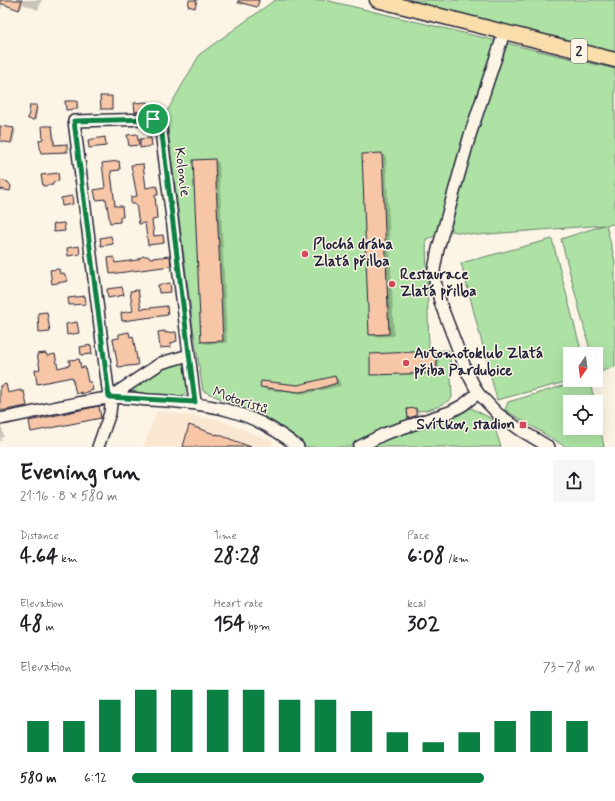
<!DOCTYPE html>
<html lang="en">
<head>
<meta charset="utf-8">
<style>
  body { margin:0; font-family:Mynerve,sans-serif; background:#f6f6f6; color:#202124; height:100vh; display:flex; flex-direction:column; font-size:15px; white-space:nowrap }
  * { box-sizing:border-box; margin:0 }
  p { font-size:13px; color:#757577 }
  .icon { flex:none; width:22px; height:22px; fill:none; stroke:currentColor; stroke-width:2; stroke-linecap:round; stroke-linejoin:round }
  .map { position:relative; height:447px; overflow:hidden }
  .details { display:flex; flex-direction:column; background:#fff; flex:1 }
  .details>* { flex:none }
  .needle { width:26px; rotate:194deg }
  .buttons { position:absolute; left:563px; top:347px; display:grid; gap:8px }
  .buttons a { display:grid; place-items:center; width:40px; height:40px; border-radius:0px; background:#fff; box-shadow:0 4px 16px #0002; font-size:20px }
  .pin { position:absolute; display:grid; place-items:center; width:34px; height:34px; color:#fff; margin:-17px; border:2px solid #fff; border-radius:50%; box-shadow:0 1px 4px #0007 }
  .round { display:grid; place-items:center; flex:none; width:42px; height:42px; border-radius:0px; background:#f6f6f6 }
  .head { display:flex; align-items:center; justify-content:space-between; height:68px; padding:0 20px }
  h1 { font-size:22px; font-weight:800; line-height:30px }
  .stats { display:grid; grid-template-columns:repeat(3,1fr); gap:6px; height:68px; padding:4px 20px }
  .stats div { display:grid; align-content:center }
  .stats b { font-size:20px; font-weight:800 }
  .stats small { font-size:11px; font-weight:400 }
  .stats p { font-size:11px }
  .chart { height:112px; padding:8px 20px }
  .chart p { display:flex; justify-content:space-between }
  .chart svg { width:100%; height:72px; margin-top:4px; stroke:#0b8043; stroke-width:6 }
  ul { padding:0 20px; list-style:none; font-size:13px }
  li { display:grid; grid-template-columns:64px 48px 1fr; align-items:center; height:30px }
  li i { height:10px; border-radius:5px; background:#0b8043 }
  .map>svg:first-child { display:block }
  .built { fill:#fae7d2 }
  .green { fill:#ade2a4; stroke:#688270 }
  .shadow { fill:#0003 }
  .building { fill:#f7c6a7; stroke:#22223b }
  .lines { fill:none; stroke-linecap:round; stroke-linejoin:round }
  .minor-casing { stroke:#22223b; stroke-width:14 }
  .major-casing { stroke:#22223b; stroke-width:17 }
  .minor { stroke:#fcf5e5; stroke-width:11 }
  .major { stroke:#f9deab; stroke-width:14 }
  .route-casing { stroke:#fff; stroke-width:8 }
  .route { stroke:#0b8043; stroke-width:5 }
  .poi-dot { fill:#d1495b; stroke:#fcf5e5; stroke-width:1.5 }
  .labels { text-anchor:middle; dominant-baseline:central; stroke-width:3; stroke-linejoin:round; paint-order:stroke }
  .shield { fill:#fcf5e5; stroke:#63616e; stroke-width:1 }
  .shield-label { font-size:14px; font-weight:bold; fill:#22223b }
  .street-label { font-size:15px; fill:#22223b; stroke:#fcf5e5 }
  .poi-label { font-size:15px; font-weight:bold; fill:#22223b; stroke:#fcf5e5; text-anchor:start }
</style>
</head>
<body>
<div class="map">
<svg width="615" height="447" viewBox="0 0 615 447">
  <rect width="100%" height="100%" fill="#fcf5e5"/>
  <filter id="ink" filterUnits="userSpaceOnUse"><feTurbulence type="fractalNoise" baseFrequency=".025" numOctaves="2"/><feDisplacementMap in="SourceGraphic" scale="8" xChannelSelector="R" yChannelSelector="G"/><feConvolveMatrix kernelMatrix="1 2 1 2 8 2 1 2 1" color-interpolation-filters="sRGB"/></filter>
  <g filter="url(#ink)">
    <!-- built -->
    <path class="built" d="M157,411l62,9 54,21 -2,6h-128z"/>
    <!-- green -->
    <path class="green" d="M275,0h50l290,69v155l-9,1 9,36v106l-19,6v-19h-5l-30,-115 43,-14 -127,10 -25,-4 -26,8 3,112 19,-1 2,3 2,45c-13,10 -29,16 -45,11l1,14 -22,13 85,-28 21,11 9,28h-196l-16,-14 -18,-13 -68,-29 -10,-63 -27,-215 34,-59z
      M409,0h206v53z
      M552,239l30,115h-12v26h3l-76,20 -36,-137z
      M183,361l3,2 3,27 -7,6 -45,-2 -5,-5 27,-19z
      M583,380h6l6,22h-25v26h26v-24l8,43h-38l-61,-37 3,-8z"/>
    <!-- shadow -->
    <path class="shadow" d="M0,0h42l-4,10 -15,-6 -2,6 -18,-7 -2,7z
      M237,0h23l-2,7 -15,-4v2l-6,-1z
      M76,102l2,1 1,7 -12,-1z
      M36,106l2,2 -2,12 -5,-1z
      M0,126l16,4 -3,13 -13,-2z
      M51,127l2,1 3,18 10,-1 2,1 1,7 -27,-1 2,-13z
      M137,135l3,5 11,-1 1,7 -10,1 -1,-1h-11l-2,-10z
      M382,154l4,3 8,179 -19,1 -5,-3z
      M214,160l5,3 8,180 -20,1 -5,-3z
      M119,162l2,7 -10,2 5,36h6l2,10h-4l1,5 -10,1 -8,-59z
      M143,165l3,24 12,-1 1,7h-4l3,24 -6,1 3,17 9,-1 1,7 -16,1 -3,-21h-6l-3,-19h-5l6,-7z
      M132,292h7l2,18 26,-3 1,8 -44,6 10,-9z
      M129,333l1,5h4l4,27 -18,2 1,-28z
      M436,352l2,1 1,21 -68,1z
      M46,354l1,3 9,-1 2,13 13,-3 9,-6 2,9h4l2,14h4l1,8 -10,3 -6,-1 -4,-16 -35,7z
      M335,377l4,3 2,6 -36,8 -39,-4 -5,-3 38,-1z
      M415,409l4,2v7l-7,2 -3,-2z
      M0,427l2,1 2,9 -3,1 1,3h-2z"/>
    <!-- building -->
    <path class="building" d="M0,0h22l-3,10 -19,-7z
      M189,0h8l-2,8 -7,-2z
      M239,0h20l-2,7 -19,-5z
      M100,96h12v13h-11z
      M65,101h12v8l-11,1z
      M147,102l1,9 -13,1 -1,-9z
      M30,105h7l-3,15 -6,-1z
      M0,126l14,2 -3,15 -11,-2z
      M42,126h10l2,19 13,-1v8l-26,1 -2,-13 4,-1z
      M137,134l2,11 -10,1 -2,-11z
      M105,137l1,9 -17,2 -1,-8z
      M151,138l1,8 -12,2v-9z
      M382,153l7,181 -20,1 -7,-181z
      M215,159l8,182 -22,1 -8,-182z
      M119,161l1,9 -9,1v2l4,33h7l1,11h-3v5l-10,1 -4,-24 -10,1 -2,-10 11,-2 -3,-25z
      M143,164l3,24 11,-2 1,9h-3l2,24 -5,1 2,16 9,-1 1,8 -16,2 -3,-22 -6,1 -3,-20h-5v-7l6,-1 -6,-31z
      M58,173l1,8 -6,1v3l-10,1 -2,-11z
      M0,180l8,2 3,4 -1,5 -10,-2z
      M72,196l1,8 -11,2 -1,-8z
      M64,223l1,8 -11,1 -1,-8z
      M111,236l2,8 -12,2 -1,-8z
      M79,246l1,8 -12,2 -1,-8z
      M143,256h4l4,2 19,-2 1,10 -61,8 -2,-16 6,-1 1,6 22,-3z
      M59,269l1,5 4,-1 4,8 -16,3 -2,-14z
      M170,283l1,9 -12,1 -1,-8z
      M122,287l2,8 -16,3 -1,-9z
      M138,290l3,19 26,-3 1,9 -46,6 -1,-8 12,-2 -3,-20z
      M85,296l1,8 -17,1 -1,-7z
      M47,312l3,20 -11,1 -1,-20z
      M77,322l2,11 -12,2 -1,-11z
      M165,331v2l11,-1 1,9 -6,2v4l-11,1 -2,-16z
      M129,332l1,5 3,-1 5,29 -20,2 -5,-28 6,-1v-4z
      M91,345l1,9 -11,1 -1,-8z
      M436,351l1,22 -67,2v-21z
      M46,353l1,3 8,-2 3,14 12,-3 -1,-5 10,-1 2,9 4,-1 3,15h3l2,8 -12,4v-2l-5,2 -4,-17 -35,7 -2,-14 5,-1 -3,-15z
      M335,376l2,7 -19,6 -19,3 -39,-5 1,-6 37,4z
      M6,384l2,9 13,-3v2l3,-1 3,15 -27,5v-25z
      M99,406l2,12 -70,14 -2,-11z
      M416,408v8l-8,2 -1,-9z
      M189,425l28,10v-1l34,13h-68z"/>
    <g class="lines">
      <defs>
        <path id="minor" d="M504,33l-34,102 -32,114 -4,21 1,11 6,24 25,65 12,23 20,21 24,17 27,16
          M110,397l51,-34 28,-8
          M0,419c36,-7 72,-16 108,-21 13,-2 29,1 42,2 58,3 102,9 148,47
          M98,447l12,-34 1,-9 -3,-15 -34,-268 79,-2 7,4 35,279
          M359,447l25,-13 66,-22 13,-7 15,-12"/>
        <path id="major" d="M377,0l238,60"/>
      </defs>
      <!-- minor casing -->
      <use href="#minor" class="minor-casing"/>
      <!-- major casing -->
      <use href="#major" class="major-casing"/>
      <!-- minor -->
      <use href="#minor" class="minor"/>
      <!-- major -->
      <use href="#major" class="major"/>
    </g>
  </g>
  <g class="lines" filter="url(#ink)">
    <defs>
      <path id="route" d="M153,119l5,2 3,5 34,276 -86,-5 -1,-8 -34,-268z"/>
    </defs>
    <!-- route casing -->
    <use href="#route" class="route-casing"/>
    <!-- route -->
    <use href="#route" class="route"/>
  </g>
  <!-- markers -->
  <g class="poi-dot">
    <circle cx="305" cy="254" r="4"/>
    <circle cx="392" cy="284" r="4"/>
    <circle cx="406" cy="363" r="4"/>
    <rect x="519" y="421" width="8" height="8" rx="2"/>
  </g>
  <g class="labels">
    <!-- shield labels -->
    <rect class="shield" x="571" y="39" width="16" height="24" rx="3"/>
    <g class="shield-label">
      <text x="579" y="51">2</text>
    </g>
    <!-- street labels -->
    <g class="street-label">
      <text transform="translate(182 172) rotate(83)">Kolonie</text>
      <text transform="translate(240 401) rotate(19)">Motoristů</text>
    </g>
    <!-- poi labels -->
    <g class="poi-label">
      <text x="313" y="245">Plochá dráha<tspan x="313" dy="17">Zlatá přilba</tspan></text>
      <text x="400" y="275">Restaurace<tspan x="400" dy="17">Zlatá přilba</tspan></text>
      <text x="414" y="354">Automotoklub Zlatá<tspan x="414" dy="17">přiba Pardubice</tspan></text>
      <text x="515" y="425" text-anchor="end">Svítkov, stadion</text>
    </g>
  </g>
</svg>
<div class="buttons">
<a><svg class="needle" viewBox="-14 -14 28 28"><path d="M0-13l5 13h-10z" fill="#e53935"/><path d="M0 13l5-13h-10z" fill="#757577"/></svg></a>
<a><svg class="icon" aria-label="locate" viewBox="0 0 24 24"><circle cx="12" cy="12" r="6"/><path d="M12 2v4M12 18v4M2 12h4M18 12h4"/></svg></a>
</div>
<div class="pin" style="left:153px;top:119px;background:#1e9e55"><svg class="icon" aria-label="arrive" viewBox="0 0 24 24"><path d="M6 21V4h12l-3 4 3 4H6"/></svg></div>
</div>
<section class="details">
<div class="head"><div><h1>Evening run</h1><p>21:16 · 8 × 580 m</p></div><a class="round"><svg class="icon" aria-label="share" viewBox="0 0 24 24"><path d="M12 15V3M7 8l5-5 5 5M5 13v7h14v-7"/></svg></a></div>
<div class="stats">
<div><p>Distance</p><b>4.64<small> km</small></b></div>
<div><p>Time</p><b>28:28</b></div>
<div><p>Pace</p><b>6:08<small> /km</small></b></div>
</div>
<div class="stats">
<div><p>Elevation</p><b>48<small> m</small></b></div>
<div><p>Heart rate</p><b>154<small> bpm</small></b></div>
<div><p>kcal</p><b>302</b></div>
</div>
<div class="chart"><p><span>Elevation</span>73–78 m</p>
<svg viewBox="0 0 160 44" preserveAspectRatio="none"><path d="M5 44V25M15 44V25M25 44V12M35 44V6M45 44V6M55 44V6M65 44V6M75 44V12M85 44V12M95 44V19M105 44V32M115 44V38M125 44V32M135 44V25M145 44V19M155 44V25"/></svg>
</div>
<ul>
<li><b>580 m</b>6:12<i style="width:76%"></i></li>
</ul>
</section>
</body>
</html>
